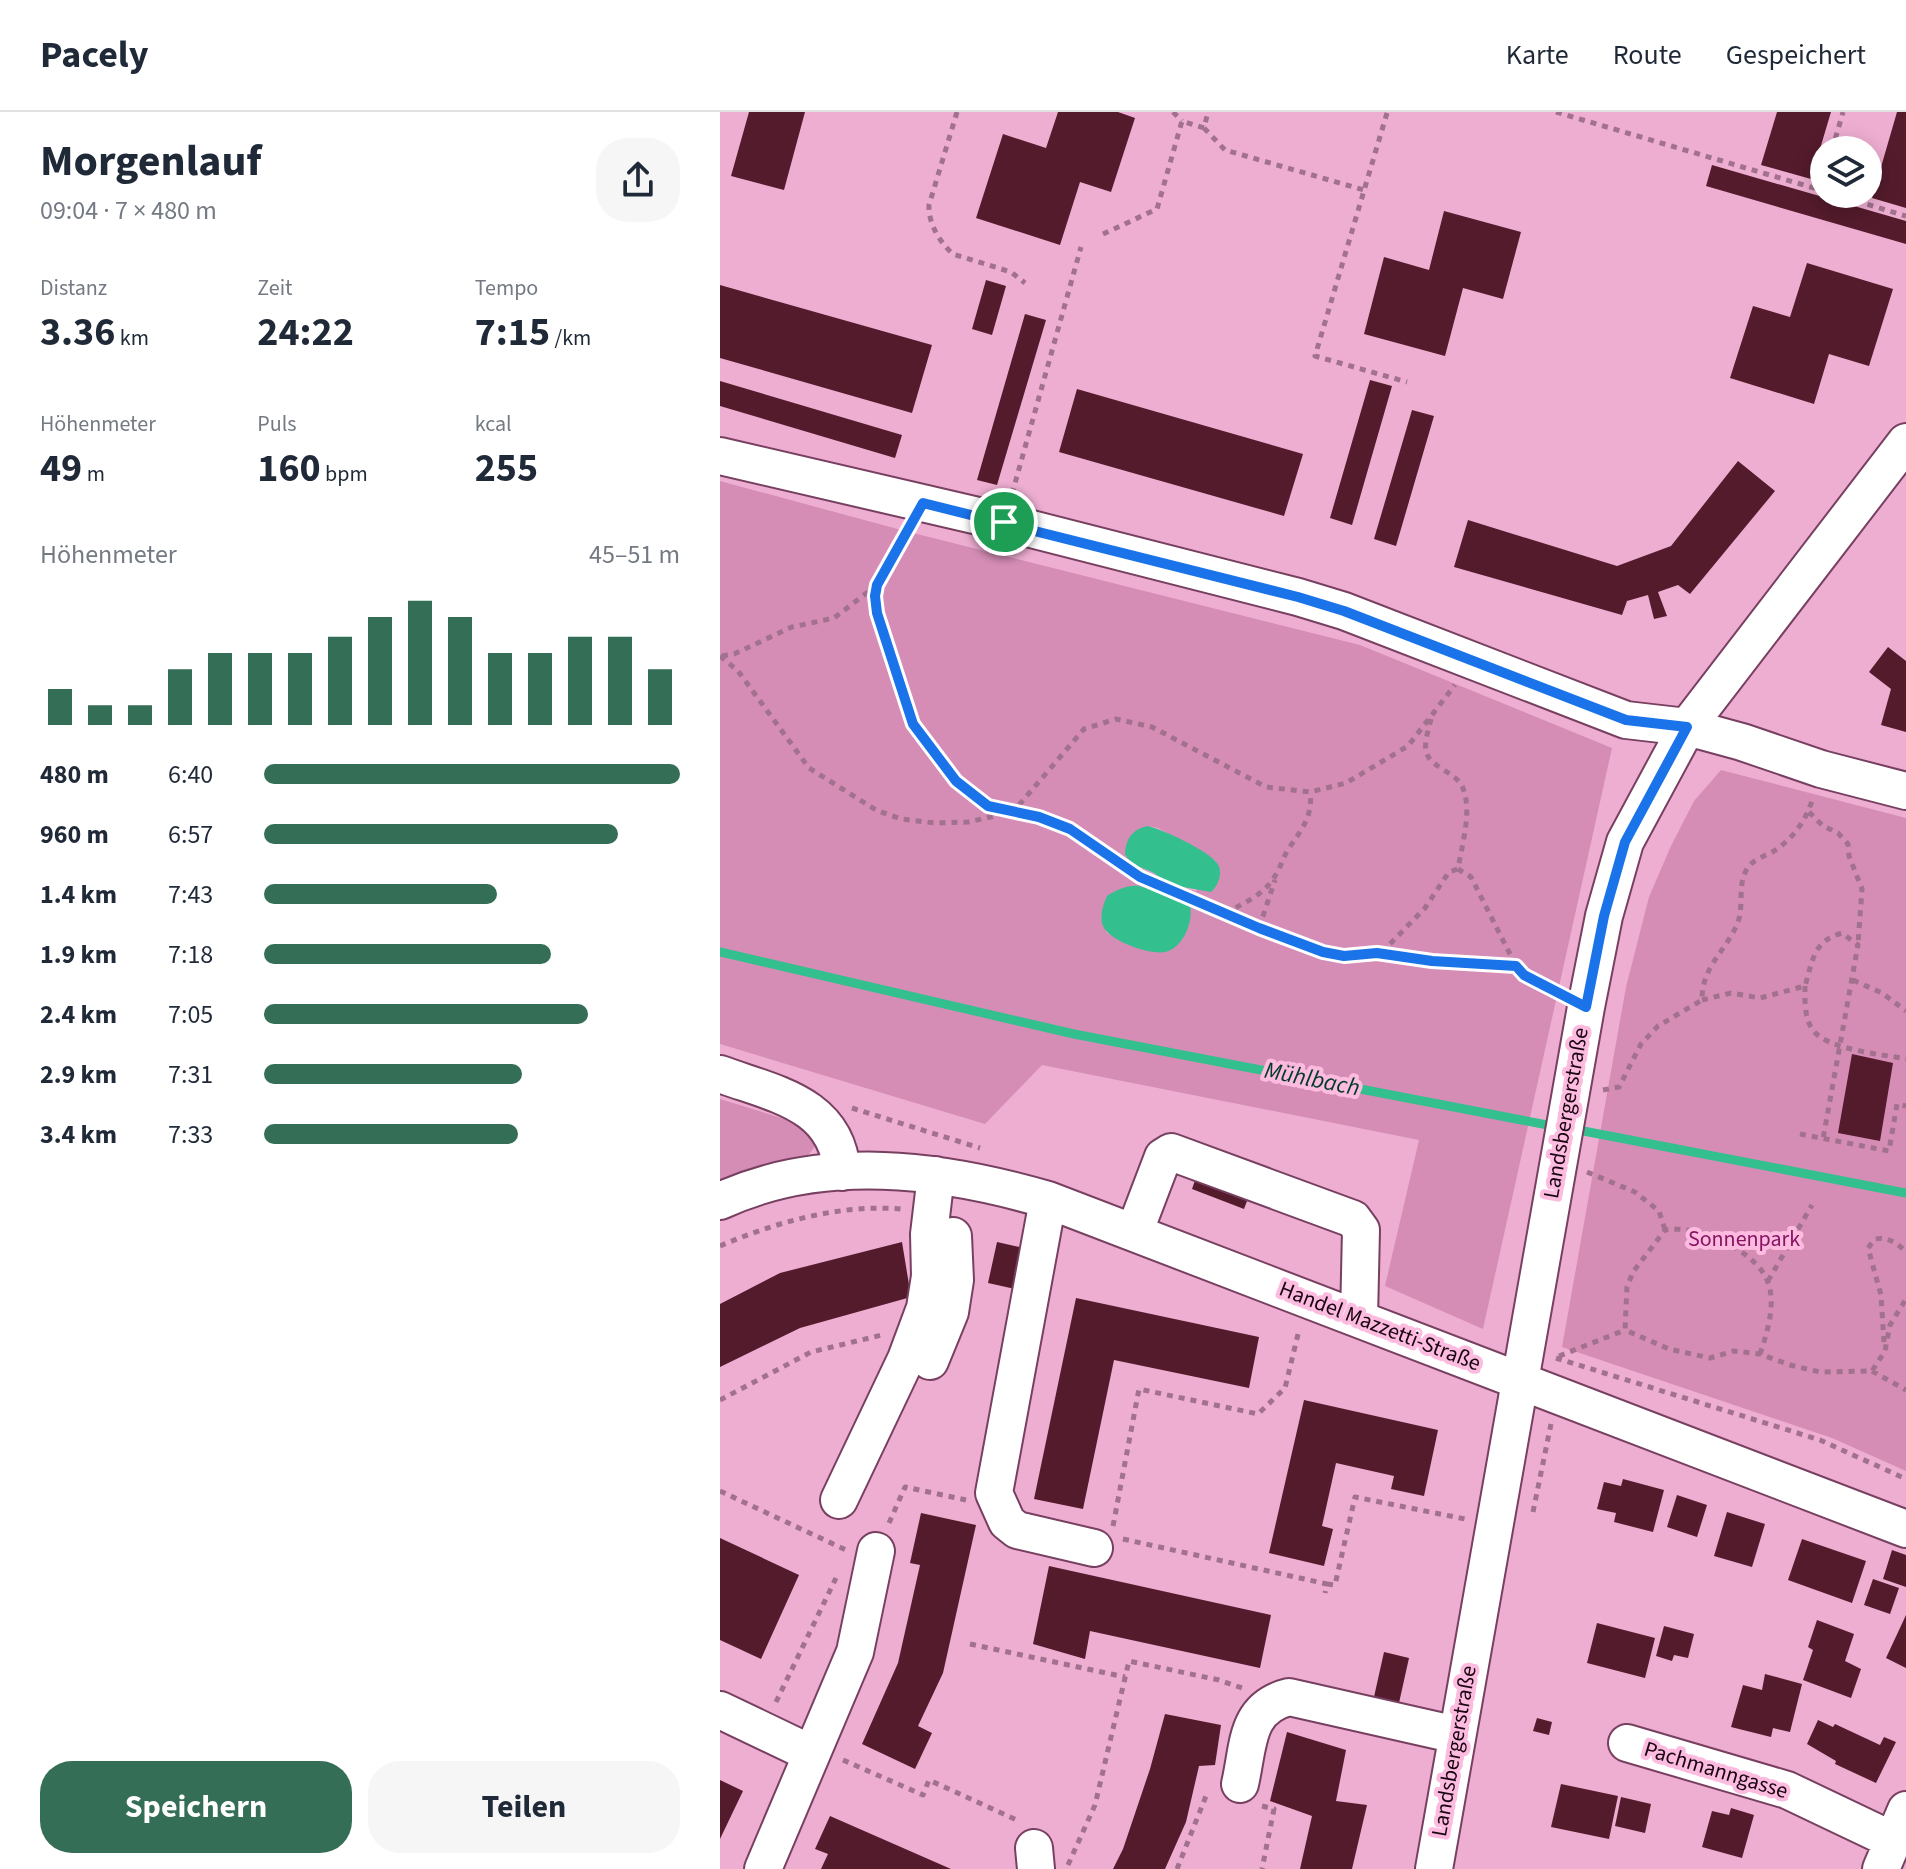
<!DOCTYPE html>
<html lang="de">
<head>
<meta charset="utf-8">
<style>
  body { margin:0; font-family:"Source Sans 3",sans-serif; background:#f6f6f7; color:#1f2937; height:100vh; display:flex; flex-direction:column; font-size:30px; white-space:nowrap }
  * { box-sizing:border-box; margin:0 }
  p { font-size:26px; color:#747a83 }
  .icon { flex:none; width:44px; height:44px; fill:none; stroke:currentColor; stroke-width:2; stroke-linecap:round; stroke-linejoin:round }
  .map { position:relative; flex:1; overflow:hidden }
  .side { display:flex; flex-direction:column; background:#fff; width:720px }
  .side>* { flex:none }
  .controls { position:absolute; left:1090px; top:24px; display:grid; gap:16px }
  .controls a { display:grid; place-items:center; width:72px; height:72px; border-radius:50%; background:#fff; box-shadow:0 4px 20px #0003; font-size:40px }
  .pin { position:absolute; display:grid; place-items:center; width:68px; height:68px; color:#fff; margin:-34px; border:4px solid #fff; border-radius:50%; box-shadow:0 2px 8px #0007 }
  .round { display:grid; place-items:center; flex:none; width:84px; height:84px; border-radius:32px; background:#f6f6f7 }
  .head { display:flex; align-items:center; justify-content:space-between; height:136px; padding:0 40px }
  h1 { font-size:44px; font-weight:700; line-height:60px }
  .figures { display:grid; grid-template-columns:repeat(3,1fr); gap:12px; height:136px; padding:8px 40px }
  .figures div { display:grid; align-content:center }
  .figures b { font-size:40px; font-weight:700 }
  .figures small { font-size:22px; font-weight:400 }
  .figures p { font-size:22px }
  .chart { height:224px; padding:16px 40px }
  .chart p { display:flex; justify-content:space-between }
  .chart svg { width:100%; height:144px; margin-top:8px; stroke:#346e57; stroke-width:6 }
  .action { display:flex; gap:16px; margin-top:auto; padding:16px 40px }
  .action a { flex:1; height:92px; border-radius:32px; background:#346e57; color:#fff; font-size:32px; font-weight:700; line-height:92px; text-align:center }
  .action a+a { background:#f6f6f7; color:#1f2937 }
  ul { padding:0 40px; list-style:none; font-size:26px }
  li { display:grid; grid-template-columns:128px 96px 1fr; align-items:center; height:60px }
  li i { height:20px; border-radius:10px; background:#346e57 }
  header { display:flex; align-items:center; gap:48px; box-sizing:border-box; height:112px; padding:0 40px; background:#fff; border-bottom:2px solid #e0e1e3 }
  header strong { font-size:38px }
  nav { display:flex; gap:44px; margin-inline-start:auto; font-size:28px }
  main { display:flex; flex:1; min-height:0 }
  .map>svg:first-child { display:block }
  .green { fill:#d58db6; fill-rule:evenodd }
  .water { fill:#33bf8e }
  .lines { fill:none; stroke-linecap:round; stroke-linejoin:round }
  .stream { stroke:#33bf8e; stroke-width:9 }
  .building { fill:#541b2c }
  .minor-casing { stroke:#774060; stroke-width:40 }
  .path { stroke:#a1718d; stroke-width:5; stroke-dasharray:6 6; stroke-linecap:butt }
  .minor { stroke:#fff; stroke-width:36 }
  .route-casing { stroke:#fff; stroke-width:16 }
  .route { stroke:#1a73e8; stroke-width:10 }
  .labels { text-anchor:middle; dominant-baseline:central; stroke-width:8; stroke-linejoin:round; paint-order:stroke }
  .street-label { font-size:22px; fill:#190511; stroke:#fcbbdf }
  .park-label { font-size:22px; fill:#881464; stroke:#fcbbdf }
  .water-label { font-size:24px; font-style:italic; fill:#003a28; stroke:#fcbbdf }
</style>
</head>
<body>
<header>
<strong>Pacely</strong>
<nav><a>Karte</a><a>Route</a><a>Gespeichert</a></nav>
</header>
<main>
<section class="side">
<div class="head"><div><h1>Morgenlauf</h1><p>09:04 · 7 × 480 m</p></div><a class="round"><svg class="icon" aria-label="share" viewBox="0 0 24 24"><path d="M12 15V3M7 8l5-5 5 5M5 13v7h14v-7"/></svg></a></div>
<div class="figures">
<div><p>Distanz</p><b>3.36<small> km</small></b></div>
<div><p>Zeit</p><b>24:22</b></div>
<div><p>Tempo</p><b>7:15<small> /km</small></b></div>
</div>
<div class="figures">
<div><p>Höhenmeter</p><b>49<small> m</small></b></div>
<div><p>Puls</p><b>160<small> bpm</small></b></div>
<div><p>kcal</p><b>255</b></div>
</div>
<div class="chart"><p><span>Höhenmeter</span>45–51 m</p>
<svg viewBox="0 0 160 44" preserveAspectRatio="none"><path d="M5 44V33M15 44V38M25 44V38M35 44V27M45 44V22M55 44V22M65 44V22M75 44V17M85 44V11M95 44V6M105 44V11M115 44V22M125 44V22M135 44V17M145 44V17M155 44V27"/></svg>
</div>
<ul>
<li><b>480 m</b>6:40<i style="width:100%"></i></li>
<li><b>960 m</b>6:57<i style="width:85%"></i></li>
<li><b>1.4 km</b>7:43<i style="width:56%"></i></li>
<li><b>1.9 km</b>7:18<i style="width:69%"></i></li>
<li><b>2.4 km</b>7:05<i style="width:78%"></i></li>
<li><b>2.9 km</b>7:31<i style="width:62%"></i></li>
<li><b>3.4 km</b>7:33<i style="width:61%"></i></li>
</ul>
<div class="action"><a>Speichern</a><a>Teilen</a></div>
</section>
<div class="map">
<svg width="1186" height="1757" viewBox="0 0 1186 1757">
  <rect width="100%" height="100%" fill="#eeaed2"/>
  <!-- green -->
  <path class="green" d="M0,369l185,50 455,114 252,103 -129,581 -98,-43 34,-146 -377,-75 -57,59 -265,-80zM428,714l10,2 58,33 -20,30 -19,-5 -3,7 15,32 -12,20 -36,4 -34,-16 -6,-15 6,-22 35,-9 9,2 7,-2 3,-8 -4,-4 -23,-10z
    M1001,658l185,48v653l-74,-33 -270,-91 64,-360 23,-90 22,-51 23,-45z
    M0,987l68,21 25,15 2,11 -8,11 -69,15 -18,8z"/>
  <!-- water -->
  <path class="water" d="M428,714c16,4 59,24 69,37 7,9 1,23 -6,29l-34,-6 -2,9 15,11c4,16 -8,43 -25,46 -15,3 -56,-11 -62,-26 -4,-9 0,-21 4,-30 10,-6 20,-11 32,-10 8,2 11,4 19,1l3,-8c-10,-12 -28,-9 -36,-25 1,-15 7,-25 23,-28z"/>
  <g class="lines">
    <!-- stream -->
    <path class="stream" d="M0,840l354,82 484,93
      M853,1017l333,64"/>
  </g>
  <!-- building -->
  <path class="building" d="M29,0h56l-21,78 -53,-14z
    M338,0h60l17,6 -24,74 -31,-10 -20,63 -84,-27 27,-84 43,14z
    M1057,0h54l-20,67 -50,-14z
    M1177,0h9v96l-34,-10z
    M992,53l194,56v23l-200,-58z
    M724,99l77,21 -18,67 -40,-11 -18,68 -81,-22 20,-77 45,13z
    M1087,151l86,26 -24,77 -40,-12 -15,50 -84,-26 23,-72 37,11z
    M266,168l20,6 -14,49 -20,-6z
    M0,173l212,60 -20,68 -192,-55z
    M305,202l21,6 -49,165 -20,-5z
    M650,268l22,6 -40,139 -22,-7z
    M0,269l182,54 -7,23 -175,-52z
    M357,277l226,65 -19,62 -225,-64z
    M692,298l22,6 -38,130 -22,-7z
    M1018,349l37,30 -85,103 -12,-9 -20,7 9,24 -13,3 -6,-24 -21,6 -5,14 -168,-48 14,-47 149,46 54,-20z
    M1168,535l18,14v71l-25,-7 10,-36 -22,-17z
    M1132,942l41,9 -13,78 -42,-8z
    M478,1060l52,21 -6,16 -52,-20z
    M182,1130l9,55 -111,31 -80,39v-63l60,-31z
    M277,1130l27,6 -9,41 -27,-6z
    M356,1186l183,39 -10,51 -135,-28 -31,149 -49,-10z
    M584,1288l134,30 -14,66 -33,-7 3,-13 -58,-13 -14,63 11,3 -9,37 -55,-13z
    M903,1367l41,11 -11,42 -39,-10 2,-9 -19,-4 7,-27 17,4z
    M957,1383l30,10 -10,32 -30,-10z
    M1007,1400l38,12 -13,43 -38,-11z
    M201,1401l55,12 -33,148 -25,53 14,7 -17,36 -53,-25 36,-81 22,-98 -10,-2z
    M0,1426l79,37 -38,84 -41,-19z
    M1082,1427l64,22 -14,42 -64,-23z
    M1172,1438l14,5v32l-23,-8z
    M329,1454l222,49 -11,53 -170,-37 -5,28 -52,-15z
    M1153,1467l26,9 -9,26 -26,-9z
    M1186,1503v53l-20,-10z
    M1097,1508l37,14 -9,27 16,8 -10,29 -48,-18 10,-30 -5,-3z
    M877,1511l58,15 -10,40 -58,-15z
    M944,1514l30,8 -6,24 -14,-3 -2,6 -16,-5z
    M664,1540l25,6 -10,45 -25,-6z
    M1045,1562l37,10 -12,48 -17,-4 -2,9 -40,-10 12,-42 19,5z
    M445,1602l56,11 -6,40 -16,1 -13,56 -21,47h-52l10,-20 27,-80z
    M817,1606l15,4 -3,13 -16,-4z
    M1098,1608l15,7 2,-3 45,21 4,-8 12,5 -20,41 -41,-19 1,-3 -29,-17z
    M567,1620l59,18 -10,51 31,4 -15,64h-52l12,-53 -42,-15z
    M0,1668l23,11 -23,48z
    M841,1672l57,12 -9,43 -58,-12z
    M901,1685l30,7 -6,29 -30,-7z
    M1011,1696l23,7 -12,43 -40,-11 10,-36 17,4z
    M110,1704l121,53h-130l7,-15 -13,-5z"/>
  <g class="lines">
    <defs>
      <path id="minor" d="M0,344l284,66 294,75 46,14 282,109 61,7 55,15 79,27 85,22
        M0,962c54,20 117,29 122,98
        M328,1088l-54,293 13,29 10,8 77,18
        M0,1089c104,-48 222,-32 328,-1l858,329
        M414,1121l29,-76 8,-5 182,67 8,11 -2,88
        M210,1249l20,-49 5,-32 -2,-44
        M119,1388l67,-141 19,-51 5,-32 -1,-42 7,-59
        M0,1598l90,43
        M907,1631l160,47 105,50
        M520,1672c9,-39 5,-76 49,-87l168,38
        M314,1736l2,21
        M43,1757l92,-217 21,-101
        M714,1757l152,-862 18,-91 21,-74 62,-115 219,-285
        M1161,1757l25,-59"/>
    </defs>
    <!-- minor casing -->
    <use href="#minor" class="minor-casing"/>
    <!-- path -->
    <path class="path" d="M237,0l-28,93c-1,18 11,38 24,49l58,18 14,11
      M453,0l9,9
      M836,0l268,79
      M667,1l-72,243 92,26
      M484,16l21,22 139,40
      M1112,38l11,-38
      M1101,78l3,-11
      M1113,82l73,22
      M383,122l54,-25 25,-88 22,7 4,-16
      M292,382l69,-247
      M185,419c-15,27 -32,50 -28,82l36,111 43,57 32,25 51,11 39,16 62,44 151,64 32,11 21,4 33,-3 9,-5 39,-40 24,-36 9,-3
      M0,544l18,15 71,97 67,42 25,9 34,4 33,-1 45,-10 71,-83 32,-10 36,8 114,60 44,5 36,-9 62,-37 47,-61
      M2,544l12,-2 58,-27 42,-9 43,-33
      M711,607c-2,9 -7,23 -5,32 3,16 28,20 36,35 11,24 0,58 -4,83l13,8 45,89 8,9 35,18
      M1089,700l14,14 15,7 10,11 1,12 13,33 -4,55
      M505,801c18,-9 40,-19 50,-37 6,-9 8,-19 14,-28 13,-19 24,-32 21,-56
      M539,816l16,-48
      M658,841l54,8 83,5
      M1133,868l29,13 24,18
      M1085,874c0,14 -1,30 7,43 14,21 70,25 94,30
      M982,888l29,-7 29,5 45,-12c8,-26 8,-45 37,-53l16,12 -35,194
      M883,978l16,-3 22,-43 17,-18 44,-26c0,-35 24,-48 36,-78 7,-19 -3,-43 14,-59 6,-5 15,-8 22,-12 20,-13 33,-32 39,-54
      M132,996l128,40
      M1080,1022l89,17 8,-47 9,2
      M867,1060l48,20 24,19 6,19
      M0,1134c56,-24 120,-42 181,-37
      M1048,1169l44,-76
      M1164,1230l-3,-47 -13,-47 7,-9c13,-2 21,3 31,13
      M1040,1242c7,-21 17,-52 7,-74 -12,-30 -71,-56 -102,-50l-32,42 -6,15 -2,43 44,19 41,9 24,-7 26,3 30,11 30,7 52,-1 13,-20 5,-26 16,-26
      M839,1244l66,-26
      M836,1246l264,82 86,39
      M1152,1259l34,19
      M0,1288l91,-48 71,-17
      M0,1379l126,59
      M813,1400l18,-88
      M169,1411l16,-36 61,13
      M393,1414l26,-137 119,25 27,-26 14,-58
      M403,1427l204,45 -2,9
      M607,1472l8,1 20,-88 110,22
      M250,1532l155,33
      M56,1590l60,-124
      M123,1648l80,35 6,-15 90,41
      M542,1694l12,3 -12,60
      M348,1753l27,-60 34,-144 90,19 23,8
      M457,1757l29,-73 4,1"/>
    <!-- minor -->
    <use href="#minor" class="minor"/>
  </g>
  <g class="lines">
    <defs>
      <path id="route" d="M203,391l375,94 46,14 282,109 61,7 -62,115 -21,74 -18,91 -62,-32 -8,-9 -84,-5 -55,-8 -33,3 -21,-4 -64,-24 -119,-51 -70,-48 -31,-12 -51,-11 -32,-25 -43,-57 -36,-111 -2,-17 2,-11z"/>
    </defs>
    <!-- route casing -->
    <use href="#route" class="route-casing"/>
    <!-- route -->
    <use href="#route" class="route"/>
  </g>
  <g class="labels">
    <!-- street labels -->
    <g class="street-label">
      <text transform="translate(846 1001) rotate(-80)">Landsbergerstraße</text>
      <text transform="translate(660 1214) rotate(21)">Handel Mazzetti-Straße</text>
      <text transform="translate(734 1639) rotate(-80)">Landsbergerstraße</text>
      <text transform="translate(996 1658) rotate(17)">Pachmanngasse</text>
    </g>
    <!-- park labels -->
    <g class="park-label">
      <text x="1024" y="1127">Sonnenpark</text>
    </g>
    <!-- water labels -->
    <g class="water-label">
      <text transform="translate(592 967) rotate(11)">Mühlbach</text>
    </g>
  </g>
</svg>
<div class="controls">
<a><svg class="icon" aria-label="layers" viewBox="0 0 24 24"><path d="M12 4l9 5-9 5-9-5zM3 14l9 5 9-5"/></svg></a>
</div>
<div class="pin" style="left:284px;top:410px;background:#1e9e55"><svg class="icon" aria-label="arrive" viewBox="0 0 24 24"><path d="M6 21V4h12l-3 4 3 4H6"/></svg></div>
</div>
</main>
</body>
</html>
